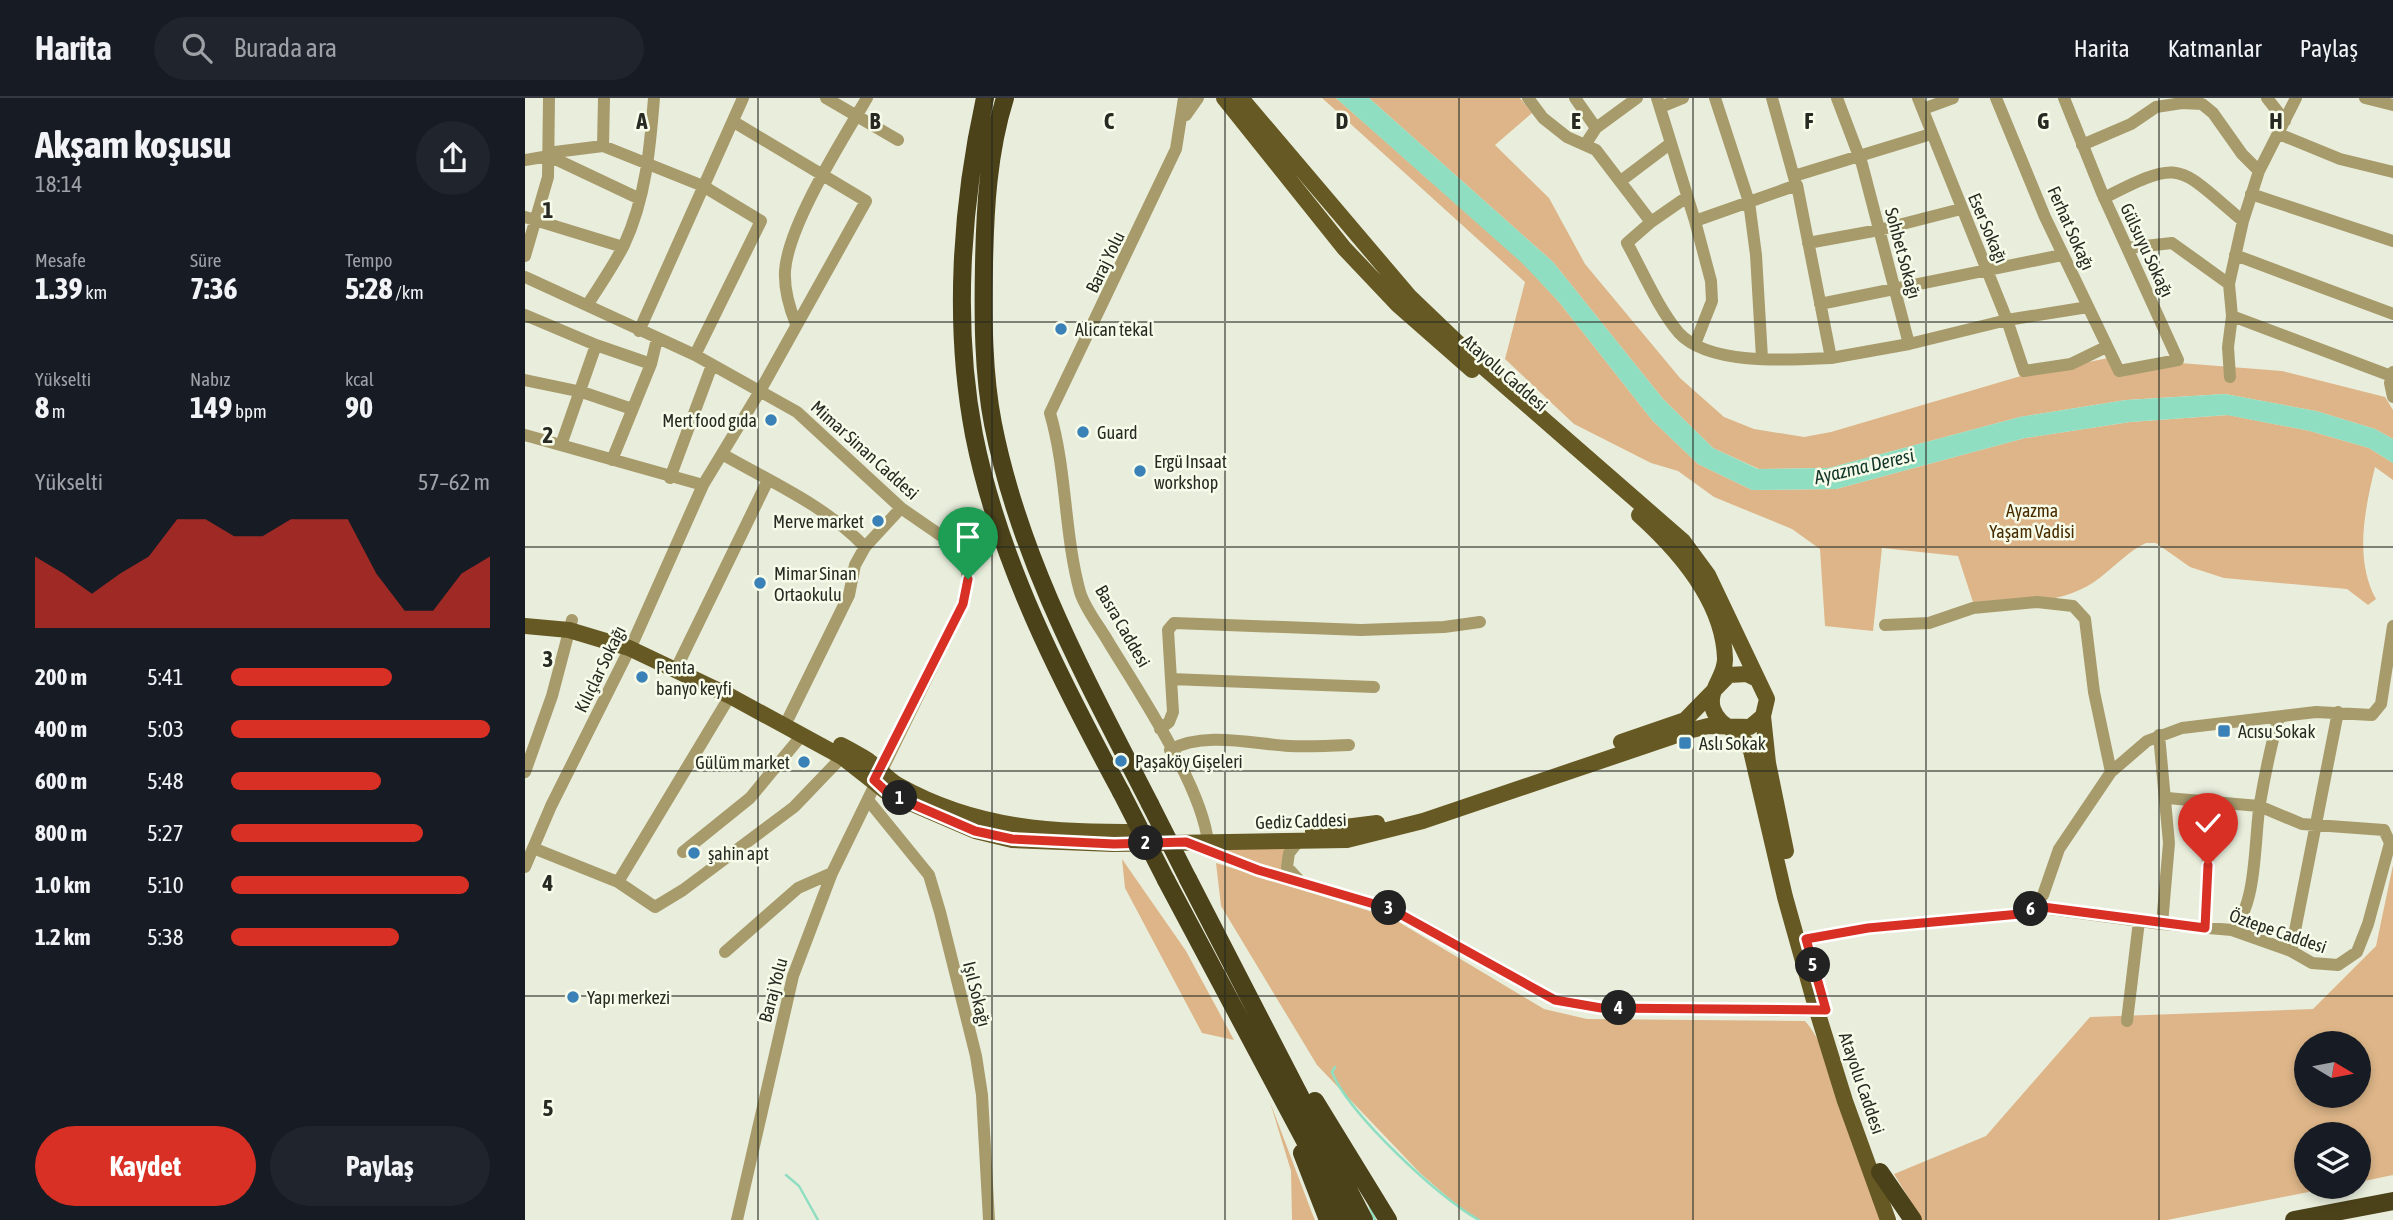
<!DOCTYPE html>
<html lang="tr">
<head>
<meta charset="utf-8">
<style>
  body { margin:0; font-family:"Asap Condensed",sans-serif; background:#20242c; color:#f1f3f6; height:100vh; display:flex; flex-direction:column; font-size:26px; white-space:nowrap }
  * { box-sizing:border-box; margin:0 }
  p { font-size:23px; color:#9ea1a6 }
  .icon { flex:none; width:38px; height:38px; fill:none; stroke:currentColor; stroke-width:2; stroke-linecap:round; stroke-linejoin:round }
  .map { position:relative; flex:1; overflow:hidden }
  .details { display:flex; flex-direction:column; background:#171b24; width:525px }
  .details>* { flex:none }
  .needle { width:46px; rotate:100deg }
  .tools { position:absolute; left:1769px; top:933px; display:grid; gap:14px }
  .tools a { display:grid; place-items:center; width:77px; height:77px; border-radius:50%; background:#171b24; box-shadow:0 4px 10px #0003; font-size:35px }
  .pin { position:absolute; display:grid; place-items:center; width:60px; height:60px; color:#fff; margin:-72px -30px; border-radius:50% 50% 50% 0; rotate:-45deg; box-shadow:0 0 7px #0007 }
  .pin .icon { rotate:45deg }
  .km { position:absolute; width:35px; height:35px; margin:-18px; border-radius:50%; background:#222; color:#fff; font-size:19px; line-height:35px; text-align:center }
  .round { display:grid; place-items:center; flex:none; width:74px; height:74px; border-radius:37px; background:#20242c }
  .summary { display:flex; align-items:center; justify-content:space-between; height:119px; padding:0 35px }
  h1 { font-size:38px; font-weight:700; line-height:52px }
  .metrics { display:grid; grid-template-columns:repeat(3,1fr); gap:10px; height:119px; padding:7px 35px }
  .metrics div { display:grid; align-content:center }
  .metrics b { font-size:30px; font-weight:700 }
  .metrics small { font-size:19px; font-weight:400 }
  .metrics p { font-size:19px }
  .chart { height:196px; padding:14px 35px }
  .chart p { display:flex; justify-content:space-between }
  .chart svg { width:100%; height:126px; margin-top:7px; fill:#d93025; opacity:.7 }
  .primary-button { display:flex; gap:14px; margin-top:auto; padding:14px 35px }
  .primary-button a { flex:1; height:80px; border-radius:42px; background:#d93025; color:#fff; font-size:28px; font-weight:700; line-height:80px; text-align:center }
  .primary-button a+a { background:#20242c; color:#f1f3f6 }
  ul { padding:0 35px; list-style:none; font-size:23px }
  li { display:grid; grid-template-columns:112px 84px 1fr; align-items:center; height:52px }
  li i { height:18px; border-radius:9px; background:#d93025 }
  header { display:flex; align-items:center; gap:42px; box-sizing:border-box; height:98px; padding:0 35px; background:#171b24; border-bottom:2px solid #363941 }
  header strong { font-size:33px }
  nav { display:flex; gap:38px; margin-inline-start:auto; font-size:24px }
  .search { width:490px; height:63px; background:#20242c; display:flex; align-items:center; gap:18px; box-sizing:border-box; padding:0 24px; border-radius:38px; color:#9ea1a6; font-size:26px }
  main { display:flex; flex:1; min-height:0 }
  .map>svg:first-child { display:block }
  .green { fill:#ddb588; fill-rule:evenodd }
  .water { fill:#90dec2 }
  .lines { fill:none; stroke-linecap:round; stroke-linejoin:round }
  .stream { stroke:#90dec2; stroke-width:2.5 }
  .minor { stroke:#a79b6c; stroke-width:12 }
  .major { stroke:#665923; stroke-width:16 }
  .highway { stroke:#4c421a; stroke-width:18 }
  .highway-bridge { stroke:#4c421a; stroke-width:18 }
  .route-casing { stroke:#fff; stroke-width:14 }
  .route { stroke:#d93025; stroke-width:9 }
  .grid { fill:none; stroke:#272922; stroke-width:2; stroke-opacity:0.55 }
  .poi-dot { fill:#3981b6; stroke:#f6fce9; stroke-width:2.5 }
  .labels { text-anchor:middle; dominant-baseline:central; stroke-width:5; stroke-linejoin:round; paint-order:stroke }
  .street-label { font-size:18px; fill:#272922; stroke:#f6fce9 }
  .poi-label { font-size:18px; fill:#272922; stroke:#f6fce9; text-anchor:start }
  .park-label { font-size:18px; fill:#492c00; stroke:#f6fce9 }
  .water-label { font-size:19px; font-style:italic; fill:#13372b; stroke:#f6fce9 }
  .grid-label { font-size:23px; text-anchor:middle; font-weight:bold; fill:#272922; stroke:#f6fce9; stroke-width:5; stroke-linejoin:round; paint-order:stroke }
</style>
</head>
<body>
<header>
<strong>Harita</strong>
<div class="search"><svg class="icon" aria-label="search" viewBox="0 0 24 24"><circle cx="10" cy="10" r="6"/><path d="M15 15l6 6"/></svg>Burada ara</div>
<nav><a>Harita</a><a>Katmanlar</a><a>Paylaş</a></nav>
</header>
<main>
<section class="details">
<div class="summary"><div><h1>Akşam koşusu</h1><p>18:14</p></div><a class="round"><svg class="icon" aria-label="share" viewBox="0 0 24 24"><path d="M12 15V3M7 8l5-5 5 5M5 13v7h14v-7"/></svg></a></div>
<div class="metrics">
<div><p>Mesafe</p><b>1.39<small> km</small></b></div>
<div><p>Süre</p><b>7:36</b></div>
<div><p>Tempo</p><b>5:28<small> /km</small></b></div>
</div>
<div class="metrics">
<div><p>Yükselti</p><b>8<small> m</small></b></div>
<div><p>Nabız</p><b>149<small> bpm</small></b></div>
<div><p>kcal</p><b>90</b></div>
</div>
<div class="chart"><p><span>Yükselti</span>57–62 m</p>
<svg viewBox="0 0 160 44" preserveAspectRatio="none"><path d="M0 44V19L10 25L20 32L30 25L40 19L50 6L60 6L70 12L80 12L90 6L100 6L110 6L120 25L130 38L140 38L150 25L160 19V44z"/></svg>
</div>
<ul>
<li><b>200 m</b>5:41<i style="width:62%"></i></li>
<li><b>400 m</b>5:03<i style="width:100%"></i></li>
<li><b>600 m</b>5:48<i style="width:58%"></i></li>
<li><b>800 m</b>5:27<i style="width:74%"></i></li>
<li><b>1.0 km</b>5:10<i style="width:92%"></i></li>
<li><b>1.2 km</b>5:38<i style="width:65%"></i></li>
</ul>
<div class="primary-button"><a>Kaydet</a><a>Paylaş</a></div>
</section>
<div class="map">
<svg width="1868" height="1122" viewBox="0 0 1868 1122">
  <rect width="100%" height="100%" fill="#e9eedc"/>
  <!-- green -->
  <path class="green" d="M797,0h14l186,164 37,40 93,118 46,44 54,26 84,-1 189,-51 105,-16 98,-7 82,16 59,17 24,15v17l-18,-13c-10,42 -21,92 1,132l-8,6 -21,-16 -123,-11 -34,-11 -34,-24h-10c-20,9 -34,27 -52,39 -36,24 -80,20 -121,20l-15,-46 -76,-8 -9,83 -48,-5 -5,-77 -28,-20 -78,-32 -36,-26 -27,-8 -77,-39 -69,-65 20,-77z
    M844,0h151l12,15 -37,32 54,53 36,66 95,114 44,39 30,12 50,8 27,-5 190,-56 87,-18 9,15 63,-10 102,8 103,26 8,13v29l-18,-10 -59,-18 -91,-17 -99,6 -106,17 -191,51 -70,1 -46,-21 -50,-49 -110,-137z
    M683,751h79v26z
    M597,761l64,92 48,89 -32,-7 -77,-145z
    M691,765l176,55 152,91 43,10 218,2c29,31 62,154 77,199h-402l-14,-7 -46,-40 -103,-108 -96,-159z
    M1868,767v310l-34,7v-48h-52v52l27,1 -167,33h-245l-28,-46 92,-38 104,-119 223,-8 63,-63zM1782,945h52v53h-52z
    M745,1004l42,111 3,7h-23l-1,-49z"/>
  <!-- water -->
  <path class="water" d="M811,0h33l184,164 110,137 50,49 45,21 71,-1 191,-51 106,-17 99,-6 91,17 59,18 18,10v24l-24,-15 -59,-17 -83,-16 -97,7 -105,16 -189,51 -84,1 -54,-26 -46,-44 -93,-118 -37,-39z"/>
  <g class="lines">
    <!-- stream -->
    <path class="stream" d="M810,969l-3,5c15,40 109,128 147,148
      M261,1077l13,11 19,34
      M847,1113l-2,-4 5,13"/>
    <!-- minor -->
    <path class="minor" d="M301,0l72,42
      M659,0l-8,51 -126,264c17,58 14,121 30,179 5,17 20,35 29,51 30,49 94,145 99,200
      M1003,0l15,20 24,19 29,13 55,72 -24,21c16,29 31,65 52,90 30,33 112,27 152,25l-34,-173 -102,36 16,60 1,20 -17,43
      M1050,0l21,30
      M1132,0l38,123
      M1190,0l34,104 7,53 6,103
      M1247,0l23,83
      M1393,0l89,222 17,51 47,-7 35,-17
      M1471,0l49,119 74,154 59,-11 -76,-167 -38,-95
      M1742,0l18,23
      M1840,0l28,7
      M1136,9l22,-9
      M1398,11l30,-11
      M661,17l12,-17
      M1754,36l61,25 53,13
      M1060,47l11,-17 41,-30
      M1557,47l49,-21 25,-17 26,-4 20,1 11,9 29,41 17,17
      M78,48l1,-48
      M24,58l91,43
      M0,62l24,-4 6,-4 48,-6 100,40 58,35 -66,134
      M1269,78l137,-42
      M1097,82l49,-37
      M1726,96l142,47
      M1579,100c80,-41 73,-32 139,23
      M0,119l98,30
      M1126,124l36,-25
      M1283,145l71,-13 82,-21
      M1602,150l45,-5 57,41
      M1710,157l158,59
      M0,158l23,-79 1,-79
      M0,179l170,78 102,57 104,96 55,38 8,10 4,23 -5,25 -131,269 -39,103 -56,244
      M63,206c12,-19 26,-39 36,-59 22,-47 26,-97 30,-147
      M1295,206l242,-49
      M0,217l71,30 55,19
      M1707,218l159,60
      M271,226c-7,-17 -12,-34 -11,-53 3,-46 58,-132 82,-173
      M114,233l104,-233
      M1384,246l98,-24 81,-13
      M1306,260l78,-14 -47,-180 -25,-66
      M1868,274l-3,11 3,14
      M1705,279l-2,-30 4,-31 -3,-32 14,-63 16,-50 37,-73
      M0,282l57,12 50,17
      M0,337l178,50
      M36,347l35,-100
      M197,356c49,28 104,52 143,93
      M87,362l39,-96 6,-25
      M145,380l42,-113
      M1360,527l44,-2 44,-15 64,-6 36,4 12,13 9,73 17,80
      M151,571l92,-189
      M646,581l203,8
      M264,619l60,-122 6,-30 10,-18 36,-39
      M635,631l9,-7 4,-10 -5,-82 6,-7 187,7 83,-3 36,-5
      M1634,637l10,108 -7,81
      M645,652c34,-19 83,-6 119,-4 20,1 40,0 60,-1
      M0,674l27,-76 20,-76
      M343,702l61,75 11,37 36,144 6,39 7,125
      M773,744l-9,11 -2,14 11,12
      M667,747l66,25 133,39 164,91 46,8 225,3
      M8,750l85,34 37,25 28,-17 111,-83 48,-50
      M158,754l67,-54 52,-63
      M0,769l26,-61 83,-166 69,-155 57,-94 106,-190 -132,-79
      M93,784l112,-186
      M1510,809l8,-12 16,-46 52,-77 36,-31 35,-13 134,-16 56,3 9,-11 12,-78
      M1680,830l5,-126
      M1707,832c26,-25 22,-93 28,-127 5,-29 11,-58 19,-86
      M1281,841l62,-11 152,-14 15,-7 127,17 70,6 59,21 21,12 26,2 19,-13 11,-28 22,-81 -6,-13 -82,-6 -43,-18 -92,-8
      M1766,853l47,-239
      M200,854l73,-64 34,-15
      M1602,923l12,-100"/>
    <!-- major -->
    <path class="major" d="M699,0l120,150 54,57 74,65
      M1114,417c40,36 84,86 86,143 1,18 -18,32 -12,51 7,20 28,19 38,42l34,146 32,114 28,90 43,119
      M0,528l44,4 60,18 101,48 112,61 47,37 86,37 37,9 101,4 234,-4 76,-19 269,-91 16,-4 42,1 13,-11 4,-17 -59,-124 -25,-34 -202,-176 -72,-69 -168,-198
      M1238,618l5,47 18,88
      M1096,644l64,-22 44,-45 18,-1 8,4
      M316,647c9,5 19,10 28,16 10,7 18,18 29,24 80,45 156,47 245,47
      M788,733l64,-8"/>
    <!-- highway -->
    <path class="highway" d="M460,0c-24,108 -32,227 -11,337 25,126 86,244 147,357
      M480,0c-17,54 -20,112 -21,167 -1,52 -1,108 9,159 27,137 94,257 157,380
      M663,781l176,341
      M641,782l181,340
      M790,1003l73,119
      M777,1055l26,67
      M1355,1074l33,48
      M1769,1122l99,-19"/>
    <!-- highway-bridge -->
    <path class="highway-bridge" d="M596,694l45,88
      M625,706l38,75"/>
  </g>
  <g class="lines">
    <defs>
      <path id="route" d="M443,481l-5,25 -89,176 15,14 86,37 37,8 102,5 72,-2 72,28 133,39 164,91 46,8 225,2 -20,-71 62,-11 152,-14 15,-8 170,22 3,-63"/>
    </defs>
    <!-- route casing -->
    <use href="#route" class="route-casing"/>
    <!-- route -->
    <use href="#route" class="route"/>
  </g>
  <!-- grid -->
  <path class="grid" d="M233,0v1122M467,0v1122M700,0v1122M934,0v1122M1168,0v1122M1401,0v1122M1634,0v1122M0,224h1868M0,449h1868M0,673h1868M0,898h1868"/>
  <!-- markers -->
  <g class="poi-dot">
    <circle cx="536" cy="231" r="7"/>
    <circle cx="246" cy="322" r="7"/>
    <circle cx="558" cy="334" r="7"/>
    <circle cx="615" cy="373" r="7"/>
    <circle cx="353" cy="423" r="7"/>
    <circle cx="235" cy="485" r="7"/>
    <circle cx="117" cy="579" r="7"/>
    <rect x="1692" y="626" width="14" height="14" rx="3.5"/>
    <rect x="1153" y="638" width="14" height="14" rx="3.5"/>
    <circle cx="596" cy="663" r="7"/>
    <circle cx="279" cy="664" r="7"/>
    <circle cx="169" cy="755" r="7"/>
    <circle cx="48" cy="899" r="7"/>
  </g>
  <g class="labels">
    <!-- street labels -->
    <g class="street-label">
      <text transform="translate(1463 130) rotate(67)">Eser Sokağı</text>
      <text transform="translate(1546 130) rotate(66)">Ferhat Sokağı</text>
      <text transform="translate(1622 152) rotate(65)">Gülsuyu Sokağı</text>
      <text transform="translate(1378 155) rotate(75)">Sohbet Sokağı</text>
      <text transform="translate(580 164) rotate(-64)">Baraj Yolu</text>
      <text transform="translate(980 275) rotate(41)">Atayolu Caddesi</text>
      <text transform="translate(340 352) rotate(42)">Mimar Sinan Caddesi</text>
      <text transform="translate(598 528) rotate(60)">Basra Caddesi</text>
      <text transform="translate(75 571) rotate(-64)">Kılıçlar Sokağı</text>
      <text transform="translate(776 723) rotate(-2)">Gediz Caddesi</text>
      <text transform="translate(1753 833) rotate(19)">Öztepe Caddesi</text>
      <text transform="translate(248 892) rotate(-75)">Baraj Yolu</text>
      <text transform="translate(452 896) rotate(76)">Işıl Sokağı</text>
      <text transform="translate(1337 985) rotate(71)">Atayolu Caddesi</text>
    </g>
    <!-- poi labels -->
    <g class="poi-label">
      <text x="550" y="231">Alican tekal</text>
      <text x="232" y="322" text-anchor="end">Mert food gıda</text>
      <text x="572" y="334">Guard</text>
      <text x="629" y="363">Ergü Insaat<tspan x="629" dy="21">workshop</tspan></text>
      <text x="339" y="423" text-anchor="end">Merve market</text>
      <text x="249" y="475">Mimar Sinan<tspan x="249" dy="21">Ortaokulu</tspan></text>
      <text x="131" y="569">Penta<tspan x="131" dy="21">banyo keyfi</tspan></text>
      <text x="1713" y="633">Acısu Sokak</text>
      <text x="1174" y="645">Aslı Sokak</text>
      <text x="610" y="663">Paşaköy Gişeleri</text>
      <text x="265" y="664" text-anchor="end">Gülüm market</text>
      <text x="183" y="755">şahin apt</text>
      <text x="62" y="899">Yapı merkezi</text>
    </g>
    <!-- park labels -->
    <g class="park-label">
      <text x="1507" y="412">Ayazma<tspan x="1507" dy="21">Yaşam Vadisi</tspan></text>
    </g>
    <!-- water labels -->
    <g class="water-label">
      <text transform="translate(1339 368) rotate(-13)">Ayazma Deresi</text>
    </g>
  </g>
  <g class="grid-label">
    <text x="117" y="31">A</text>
    <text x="350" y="31">B</text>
    <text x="584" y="31">C</text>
    <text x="817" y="31">D</text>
    <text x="1051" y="31">E</text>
    <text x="1284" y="31">F</text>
    <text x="1518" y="31">G</text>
    <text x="1751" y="31">H</text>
    <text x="23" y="120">1</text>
    <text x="23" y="345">2</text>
    <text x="23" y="569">3</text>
    <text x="23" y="793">4</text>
    <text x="23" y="1018">5</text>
  </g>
</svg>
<div class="tools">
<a><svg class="needle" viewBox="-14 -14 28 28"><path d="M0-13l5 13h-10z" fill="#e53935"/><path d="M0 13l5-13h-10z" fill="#9ea1a6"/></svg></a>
<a><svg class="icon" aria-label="layers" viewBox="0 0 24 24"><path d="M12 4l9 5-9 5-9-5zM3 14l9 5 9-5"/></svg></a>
</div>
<div class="pin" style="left:443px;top:481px;background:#1e9e55"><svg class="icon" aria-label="arrive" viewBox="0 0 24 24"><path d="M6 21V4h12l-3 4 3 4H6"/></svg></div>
<div class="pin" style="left:1683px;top:767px;background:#d93025"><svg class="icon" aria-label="check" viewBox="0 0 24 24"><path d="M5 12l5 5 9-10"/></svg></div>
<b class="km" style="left:375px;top:700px">1</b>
<b class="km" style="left:621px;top:745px">2</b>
<b class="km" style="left:864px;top:810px">3</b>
<b class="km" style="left:1094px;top:910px">4</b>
<b class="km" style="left:1288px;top:867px">5</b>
<b class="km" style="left:1506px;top:811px">6</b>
</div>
</main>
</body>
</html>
